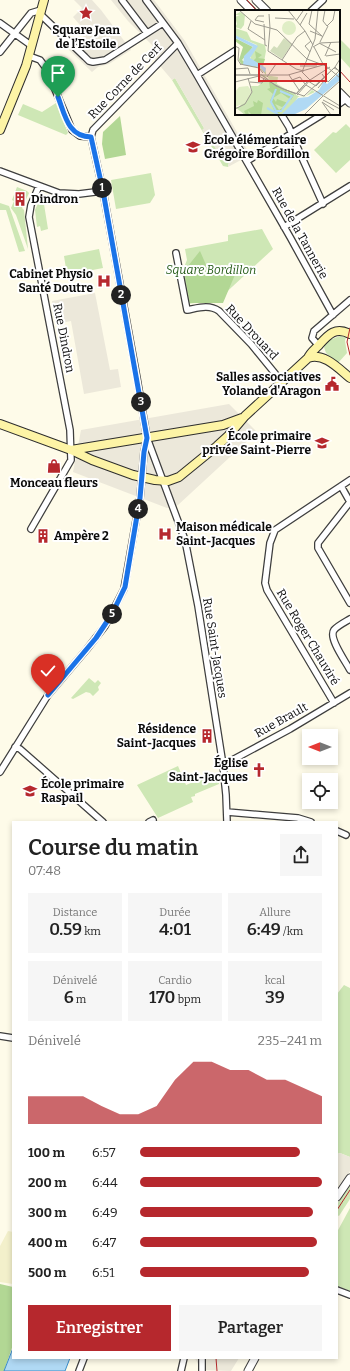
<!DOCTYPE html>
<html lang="fr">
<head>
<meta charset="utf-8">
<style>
  body { margin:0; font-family:Bitter,serif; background:#f6f6f6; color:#222; height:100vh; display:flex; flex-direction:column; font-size:15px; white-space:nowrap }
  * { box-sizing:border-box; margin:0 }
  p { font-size:13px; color:#767676 }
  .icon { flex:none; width:22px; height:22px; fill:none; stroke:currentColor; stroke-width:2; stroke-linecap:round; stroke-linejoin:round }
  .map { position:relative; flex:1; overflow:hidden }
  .sheet { position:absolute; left:12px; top:821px; width:326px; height:538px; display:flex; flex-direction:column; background:#fff; border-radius:0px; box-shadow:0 2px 6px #0003 }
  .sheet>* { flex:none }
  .needle { width:26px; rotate:270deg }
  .buttons { position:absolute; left:302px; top:729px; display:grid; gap:8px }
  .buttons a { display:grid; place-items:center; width:36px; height:36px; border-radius:0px; background:#fff; box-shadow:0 2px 6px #0003; font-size:20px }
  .pin { position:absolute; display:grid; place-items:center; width:34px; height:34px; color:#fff; margin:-41px -17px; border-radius:50% 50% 50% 0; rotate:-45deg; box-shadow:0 0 4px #0007 }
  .pin .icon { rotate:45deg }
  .km { position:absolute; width:20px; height:20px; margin:-10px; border-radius:50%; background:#222; color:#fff; font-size:11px; line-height:20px; text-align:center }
  .round { display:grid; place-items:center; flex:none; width:42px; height:42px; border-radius:0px; background:#f6f6f6 }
  .summary { display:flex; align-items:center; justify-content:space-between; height:68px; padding:0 16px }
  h1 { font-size:22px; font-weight:600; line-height:30px }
  .stats { display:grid; grid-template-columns:repeat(3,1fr); gap:6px; height:68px; padding:4px 16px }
  .stats div { display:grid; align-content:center; border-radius:0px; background:#f6f6f6; text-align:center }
  .stats b { font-size:17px; font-weight:600 }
  .stats small { font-size:11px; font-weight:400 }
  .stats p { font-size:11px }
  .chart { height:112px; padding:8px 16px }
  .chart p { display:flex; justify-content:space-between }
  .chart svg { width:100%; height:72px; margin-top:4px; fill:#b6282d; opacity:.7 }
  .primary-button { display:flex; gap:8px; margin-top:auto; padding:8px 16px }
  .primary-button a { flex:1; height:46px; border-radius:0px; background:#b6282d; color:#fff; font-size:16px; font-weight:600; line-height:46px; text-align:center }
  .primary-button a+a { background:#f6f6f6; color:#222 }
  ul { padding:0 16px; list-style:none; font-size:13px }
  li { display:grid; grid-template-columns:64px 48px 1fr; align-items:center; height:30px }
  li i { height:10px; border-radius:5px; background:#b6282d }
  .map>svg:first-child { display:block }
  .farmland { fill:#f3f0cb }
  .green { fill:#cee7b5 }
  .forest { fill:#b2d794 }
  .plaza { fill:#ece8da }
  .water { fill:#b0d9f4; stroke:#398dc9 }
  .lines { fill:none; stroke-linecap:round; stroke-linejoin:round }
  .minor-casing { stroke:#3e3e3e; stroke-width:8 }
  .tertiary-casing { stroke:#3e3e3e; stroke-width:9 }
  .secondary-casing { stroke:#2d2d2d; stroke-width:10 }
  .minor { stroke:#fff; stroke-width:5.5 }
  .tertiary { stroke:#fff; stroke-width:7 }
  .secondary { stroke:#fdf4a6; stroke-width:8 }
  .tram { stroke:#b6282d; stroke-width:1 }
  .route-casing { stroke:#fff; stroke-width:8 }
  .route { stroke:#1a73e8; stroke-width:5 }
  .labels { text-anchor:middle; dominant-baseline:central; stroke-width:4; stroke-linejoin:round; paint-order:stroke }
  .poi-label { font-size:12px; font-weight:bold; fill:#0b0b0b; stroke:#fff; text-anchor:start }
  .street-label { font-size:12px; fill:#0b0b0b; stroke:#fff }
  .park-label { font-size:12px; font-style:italic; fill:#2b601e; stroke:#fff }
  .inset-river { fill:none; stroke:#b0d9f4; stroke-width:2 }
  .inset-road { fill:none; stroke:#9d9b90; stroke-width:1 }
  .view { fill:#d62828; fill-opacity:0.15; stroke:#d62828; stroke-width:2 }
  .inset-edge { fill:none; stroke:#0b0b0b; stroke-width:2 }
</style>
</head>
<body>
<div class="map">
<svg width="350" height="1371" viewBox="0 0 350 1371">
  <rect width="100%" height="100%" fill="#fefbe9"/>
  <!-- farmland -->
  <path class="farmland" d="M8,1231l5,1v52l-13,-2v-36z"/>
  <!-- green -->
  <path class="green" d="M339,38l11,11v19l-11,-12z
    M175,78l29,50v4l4,3 15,26 2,-1 4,2 -1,5 -5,-1 -51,-86z
    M56,103l12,30 -2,2 -48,-20 5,-11 19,8z
    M346,124l4,4v32l-14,13 -22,-23 19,-18 3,1z
    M151,173l4,22 -5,8 -34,6 -5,-29z
    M17,187l10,4 2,2 -7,15 2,2 4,39 -12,-34 -5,-7 3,-7 -2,-1z
    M41,197l2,1 5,31 -7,2 -1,-5 -3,1 -2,-17z
    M0,203l9,3 16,45 -6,1 -13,-42h-6z
    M262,229l11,20 -54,50 -31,5 -6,-32 5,-12 -2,-11 43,-8v-6z
    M99,249l4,19 -36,7 -3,-19z
    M340,336l6,1 -1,4 2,12 -9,10 -12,-10 -2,-6 5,-7z
    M89,678l6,5 3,-3 3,3 -3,4 1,3 -6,6 -3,-3 -4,-1 -13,7 -2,-1z
    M178,766l8,19 24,-10 2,3 6,-3 1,9 -24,10v2l-4,1 2,5 -35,16 -21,-33z
    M344,985l6,3v169l-10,-4 -3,1v-160z
    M350,1186v13l-11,17 -2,-1v-11z
    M350,1208v83l-13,-5v-54z"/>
  <!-- forest -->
  <path class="forest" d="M120,116l6,39 -21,4 -3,-15 1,-12z
    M200,251l10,23 27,-4 -14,33h-33l-6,-32z
    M0,1284l13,3v58l-9,26h-4z"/>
  <!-- plaza -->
  <path class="plaza" d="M74,0h18l9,10 30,40 -22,14 -11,3 -6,5 -23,-22 18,-17 -14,-16 9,-9z
    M111,0h43l31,41 65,114 -22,12 1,-5 -4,-2 -2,1 -15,-26 -3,1 -1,-3 -2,-3 2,-2 -29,-50 -3,2 -17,-20 1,-11 -28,-28z
    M95,293l15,77 8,-1 3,18 -37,7 -13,-73 -15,3 -4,-23z
    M229,404l28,28 -79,73 -11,3 -94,-36 8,-42z
    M340,1153l10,4v14l-13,21v-38z
    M193,1358h46l-8,13 -30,-1 -5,-10z"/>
  <!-- water -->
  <path class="water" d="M13,1348v10h57l-5,13h-61z"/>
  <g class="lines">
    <defs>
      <path id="minor" d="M122,0l25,33
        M146,0l32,43 19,32 93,162 43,78
        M311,11l12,-11
        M40,14l45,43 4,4 4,1 12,-2 58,-37
        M0,23l32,23
        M178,43l-85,87 -2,7 12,54 34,187 10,60 38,102 13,66 25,159 3,30 1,27
        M0,52l31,-39 10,-3
        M29,56l11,4 6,8 26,62 8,6 11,1
        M197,75l39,-25
        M339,104l7,-5
        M281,114l8,13 5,13 29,64
        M247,161l76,-47
        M0,171l59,22 20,1 24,-3
        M284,227l66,-41
        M176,253l11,57c11,-2 22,-6 32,1l32,33 31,38
        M319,346l-7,-8 2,-7 36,-31
        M341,486l9,16 -32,41v5l32,55
        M31,529l40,-69 -1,-30 -41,-213 2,-12 8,-19
        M350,619c-5,3 -13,7 -16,11 -6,8 12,32 16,40
        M334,703l-67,-113 -2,-7 5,-40 5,-13 75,-50
        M15,747l5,2 83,73
        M223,765l67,-36 60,-36
        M0,772l48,-77 39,-46 18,-23 19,-37 16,-91 4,-46 3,-13
        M227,812l71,6 13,4
        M149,822l4,-2
        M337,831l9,4
        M0,1036l13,2
        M337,1290l13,5
        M202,1358v13
        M79,1371l5,-13
        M181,1371l3,-13"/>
      <path id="tertiary" d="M241,0l11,11
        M256,0l11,11
        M339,92l11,11
        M337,1197l13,-19
        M248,1371l7,-13"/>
      <path id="secondary" d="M0,130l26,-64 18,-66
        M308,358c16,-6 31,11 42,20
        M0,424l71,26 21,10 41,15 22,5 13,1 11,-4 38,-31 11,-10 17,-20 63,-58c2,-5 6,-8 10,-12 10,-11 17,-20 32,-12
        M71,450l152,-25 19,-7"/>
    </defs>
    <!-- minor casing -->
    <use href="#minor" class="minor-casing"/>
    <!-- tertiary casing -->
    <use href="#tertiary" class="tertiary-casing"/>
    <!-- secondary casing -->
    <use href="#secondary" class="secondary-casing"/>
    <!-- minor -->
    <use href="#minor" class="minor"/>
    <!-- tertiary -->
    <use href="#tertiary" class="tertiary"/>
    <!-- secondary -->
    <use href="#secondary" class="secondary"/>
    <!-- tram -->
    <path class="tram" d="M247,0l10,11
      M339,70l11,12
      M350,328l-3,14 3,13
      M337,1210l13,-20
      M216,1358l1,13"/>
  </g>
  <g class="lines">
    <defs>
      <path id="route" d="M48,695l48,-57 16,-24 13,-27 15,-89 4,-46 3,-14 -44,-247 -12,-54c-23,0 -26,-22 -33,-40"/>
    </defs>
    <!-- route casing -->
    <use href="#route" class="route-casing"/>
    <!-- route -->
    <use href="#route" class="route"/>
  </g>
  <!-- icons -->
  <defs>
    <symbol id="sight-bare" viewBox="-9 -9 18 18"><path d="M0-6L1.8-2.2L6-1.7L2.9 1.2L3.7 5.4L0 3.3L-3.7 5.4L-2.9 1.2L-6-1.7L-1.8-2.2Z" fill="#b6282d" stroke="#fff" stroke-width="2.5" paint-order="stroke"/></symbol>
    <symbol id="school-bare" viewBox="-9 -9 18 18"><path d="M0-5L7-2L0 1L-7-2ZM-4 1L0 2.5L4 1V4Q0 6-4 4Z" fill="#b6282d" stroke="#fff" stroke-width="2.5" paint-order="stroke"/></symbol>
    <symbol id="building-bare" viewBox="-9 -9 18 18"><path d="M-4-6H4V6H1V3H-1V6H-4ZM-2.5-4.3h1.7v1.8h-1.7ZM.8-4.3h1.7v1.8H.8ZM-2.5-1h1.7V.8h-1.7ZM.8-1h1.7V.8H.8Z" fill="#b6282d" stroke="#fff" stroke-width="2.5" paint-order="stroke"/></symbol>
    <symbol id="hospital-bare" viewBox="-9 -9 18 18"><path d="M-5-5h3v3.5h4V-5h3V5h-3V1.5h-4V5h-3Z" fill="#b6282d" stroke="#fff" stroke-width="2.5" paint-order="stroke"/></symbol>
    <symbol id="civic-bare" viewBox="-9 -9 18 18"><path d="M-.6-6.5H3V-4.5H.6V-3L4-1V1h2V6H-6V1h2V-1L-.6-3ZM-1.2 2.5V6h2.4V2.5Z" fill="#b6282d" stroke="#fff" stroke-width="2.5" paint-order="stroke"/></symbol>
    <symbol id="shop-bare" viewBox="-9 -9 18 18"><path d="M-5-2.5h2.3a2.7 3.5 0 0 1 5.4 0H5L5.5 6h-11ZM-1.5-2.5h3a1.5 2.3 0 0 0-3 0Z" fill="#b6282d" stroke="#fff" stroke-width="2.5" paint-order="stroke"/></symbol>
    <symbol id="church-bare" viewBox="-9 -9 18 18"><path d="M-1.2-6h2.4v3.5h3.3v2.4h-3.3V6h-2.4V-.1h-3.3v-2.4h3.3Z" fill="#b6282d" stroke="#fff" stroke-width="2.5" paint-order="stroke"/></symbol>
  </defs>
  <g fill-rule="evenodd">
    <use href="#sight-bare" x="76" y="3" width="20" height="20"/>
    <use href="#school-bare" x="183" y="137" width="20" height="20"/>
    <use href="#building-bare" x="10" y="189" width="20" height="20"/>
    <use href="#hospital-bare" x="94" y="271" width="20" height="20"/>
    <use href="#civic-bare" x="322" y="374" width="20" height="20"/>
    <use href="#school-bare" x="312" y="433" width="20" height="20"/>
    <use href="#shop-bare" x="44" y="456" width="20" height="20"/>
    <use href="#hospital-bare" x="155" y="524" width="20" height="20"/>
    <use href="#building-bare" x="33" y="526" width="20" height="20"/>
    <use href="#building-bare" x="197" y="726" width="20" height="20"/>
    <use href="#church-bare" x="249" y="760" width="20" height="20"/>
    <use href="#school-bare" x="20" y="781" width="20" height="20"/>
  </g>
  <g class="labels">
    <!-- poi labels -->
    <g class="poi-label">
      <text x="86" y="30" text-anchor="middle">Square Jean<tspan x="86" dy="14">de l’Estoile</tspan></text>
      <text x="204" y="140">École élémentaire<tspan x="204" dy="14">Grégoire Bordillon</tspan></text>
      <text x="31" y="199">Dindron</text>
      <text x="93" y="274" text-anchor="end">Cabinet Physio<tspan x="93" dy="14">Santé Doutre</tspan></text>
      <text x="321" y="377" text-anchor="end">Salles associatives<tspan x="321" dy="14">Yolande d'Aragon</tspan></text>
      <text x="311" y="436" text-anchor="end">École primaire<tspan x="311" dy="14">privée Saint-Pierre</tspan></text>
      <text x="54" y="483" text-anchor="middle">Monceau fleurs</text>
      <text x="176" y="527">Maison médicale<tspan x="176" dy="14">Saint-Jacques</tspan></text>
      <text x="54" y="536">Ampère 2</text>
      <text x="196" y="729" text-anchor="end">Résidence<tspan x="196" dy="14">Saint-Jacques</tspan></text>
      <text x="248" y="763" text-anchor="end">Église<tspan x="248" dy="14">Saint-Jacques</tspan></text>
      <text x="41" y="784">École primaire<tspan x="41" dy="14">Raspail</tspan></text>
    </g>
    <!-- street labels -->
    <g class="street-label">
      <text transform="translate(125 81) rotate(-46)">Rue Corne de Cerf</text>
      <text transform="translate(300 233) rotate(61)">Rue de la Tannerie</text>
      <text transform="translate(252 332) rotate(47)">Rue Drouard</text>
      <text transform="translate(64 338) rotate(79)">Rue Dindron</text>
      <text transform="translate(308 637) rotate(59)">Rue Roger Chauviré</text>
      <text transform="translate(215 648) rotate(81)">Rue Saint-Jacques</text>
      <text transform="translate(281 720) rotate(-29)">Rue Brault</text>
    </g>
    <!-- park labels -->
    <g class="park-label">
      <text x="211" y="270">Square Bordillon</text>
    </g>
  </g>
  <!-- overview -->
  <g transform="translate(235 10)">
    <rect width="105" height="105" fill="#fefbe9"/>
    <path d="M5,2l5,3 -1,10 -3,4 -6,-2 2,-3 -2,-7 5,-2h-5zM0,18l12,4 4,8 14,5 1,6 -3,16 -13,-6 1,-6 6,-10 -21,-9zM23,64l20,3 -1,7 23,13 6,-1 6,-6 3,2 -11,5h-6l-3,5 5,-1 -19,14h-36l-10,-8h4l13,-15 -1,-6h7l9,-8 3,3 -3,-5 -1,3z" fill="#cee7b5"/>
    <path d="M0,28l18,9 -11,13 5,4 8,2 5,1 4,4 1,-4 1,8 -6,-7 -19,-4 -2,-4 4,-13 -8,-6zM20,41l7,4 -4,3 7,1 -2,6 -11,-3 4,-4zM34,72l25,13 -3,5 -10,-7 -8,5 3,4 1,-3 11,4 -6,4 -7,-3 4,6 5,-3 -5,6 -4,-1 -5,-11 3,-7 -6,-5 3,-1zM23,90l5,3 -2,12h-9l-4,-4 1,4h-3l-2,-4 10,-5 -1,-5 4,2z" fill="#b2d794"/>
    <path d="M49,28l8,6 -10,15 -12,-8 4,-5 3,2z" fill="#d3debc"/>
    <path d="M47 18a7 7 0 1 1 14 0a7 7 0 1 1-14 0ZM13,76l4,6 -7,11 -10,4v-15l4,-5z" fill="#e0eec6"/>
    <path d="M0,25l23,11 -8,12 16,10 -1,5 -5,-6 -17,-2 1,-9 9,-9 -18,-9zM105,62v8l-34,29 -13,6h-12l17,-17 10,-1 11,-7 5,-9 3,3z" fill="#b0d9f4"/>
    <path class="inset-river" d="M41,79l-5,13 5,9h6M45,81l12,5 -10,14M32,98l11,6"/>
    <path class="inset-road" d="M4,0l16,14 15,4 -2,23 28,18 8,2M53,0l17,21 8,14M90,0l-2,11 4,5M34,4l1,14 7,2 30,29 19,7 14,12M29,6h-6l-3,4 9,2M40,8l19,1M61,11l7,-10M29,14l1,21 2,1M74,14l14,13M74,14l3,-14M65,15l7,-12M92,16l6,-6 2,-10M16,21l14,9M16,21l-3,-2 3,-8M75,21l12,5M85,32l8,-16M84,33l17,9M0,36l4,2 -1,12 3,5M78,37l7,-4 20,-1M79,37l9,17M75,42l-5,-6 6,-5M90,46l6,-14M91,46l14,-2M47,50l15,-23 8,-6M5,54l19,4 4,5M65,56h17M0,59l13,-1 2,6M87,64l6,8 11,-11 -4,-4M0,65h53l35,-10M0,65h27l14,11 20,8 12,-13 8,5 18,-18 6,3M54,65l10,15M32,67l9,-13M57,70l8,-3 5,7M75,70l20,-13M0,72l24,-6 24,13 21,7 31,-29 5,-8M15,72l12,1 2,-5M71,75l34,21M70,76l5,-6 -8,-8 13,-33 3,-29M83,78l6,-7 2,2M61,84l8,-9M62,85l8,-9M89,85l16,-14M88,90l17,9M0,99l10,-5 7,-12 -4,-14M69,105l19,-19M96,105l-9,-13 12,8"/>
    <path class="view" d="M24,54h67v17h-67z"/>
    <rect width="105" height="105" class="inset-edge"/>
  </g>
</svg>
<div class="buttons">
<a><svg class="needle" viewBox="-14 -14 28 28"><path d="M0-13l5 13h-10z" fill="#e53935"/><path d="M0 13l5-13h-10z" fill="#767676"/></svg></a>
<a><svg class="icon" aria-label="locate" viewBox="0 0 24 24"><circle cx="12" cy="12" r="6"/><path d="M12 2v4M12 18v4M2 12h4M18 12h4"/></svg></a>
</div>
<div class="pin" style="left:58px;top:97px;background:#1e9e55"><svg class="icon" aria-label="arrive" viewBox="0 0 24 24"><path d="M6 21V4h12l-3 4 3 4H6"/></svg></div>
<div class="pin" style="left:48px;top:695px;background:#d93025"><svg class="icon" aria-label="check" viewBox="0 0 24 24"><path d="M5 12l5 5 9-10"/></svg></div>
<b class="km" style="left:102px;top:188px">1</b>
<b class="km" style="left:121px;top:295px">2</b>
<b class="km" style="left:141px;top:402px">3</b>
<b class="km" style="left:138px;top:509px">4</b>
<b class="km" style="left:112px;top:614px">5</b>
<section class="sheet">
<div class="summary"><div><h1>Course du matin</h1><p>07:48</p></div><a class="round"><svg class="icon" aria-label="share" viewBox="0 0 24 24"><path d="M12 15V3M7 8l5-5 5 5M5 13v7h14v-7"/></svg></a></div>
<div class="stats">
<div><p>Distance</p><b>0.59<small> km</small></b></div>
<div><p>Durée</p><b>4:01</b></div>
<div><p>Allure</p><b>6:49<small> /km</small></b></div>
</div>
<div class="stats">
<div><p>Dénivelé</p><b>6<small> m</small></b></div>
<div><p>Cardio</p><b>170<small> bpm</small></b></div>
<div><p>kcal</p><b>39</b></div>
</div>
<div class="chart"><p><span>Dénivelé</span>235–241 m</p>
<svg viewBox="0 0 160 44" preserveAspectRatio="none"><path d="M0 44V27L10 27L20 27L30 27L40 33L50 38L60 38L70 33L80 17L90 6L100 6L110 11L120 11L130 17L140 17L150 22L160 27V44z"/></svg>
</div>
<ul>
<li><b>100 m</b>6:57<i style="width:88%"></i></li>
<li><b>200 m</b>6:44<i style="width:100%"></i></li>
<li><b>300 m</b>6:49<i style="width:95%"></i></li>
<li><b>400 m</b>6:47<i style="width:97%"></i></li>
<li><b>500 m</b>6:51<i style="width:93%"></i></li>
</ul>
<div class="primary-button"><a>Enregistrer</a><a>Partager</a></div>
</section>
</div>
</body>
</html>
